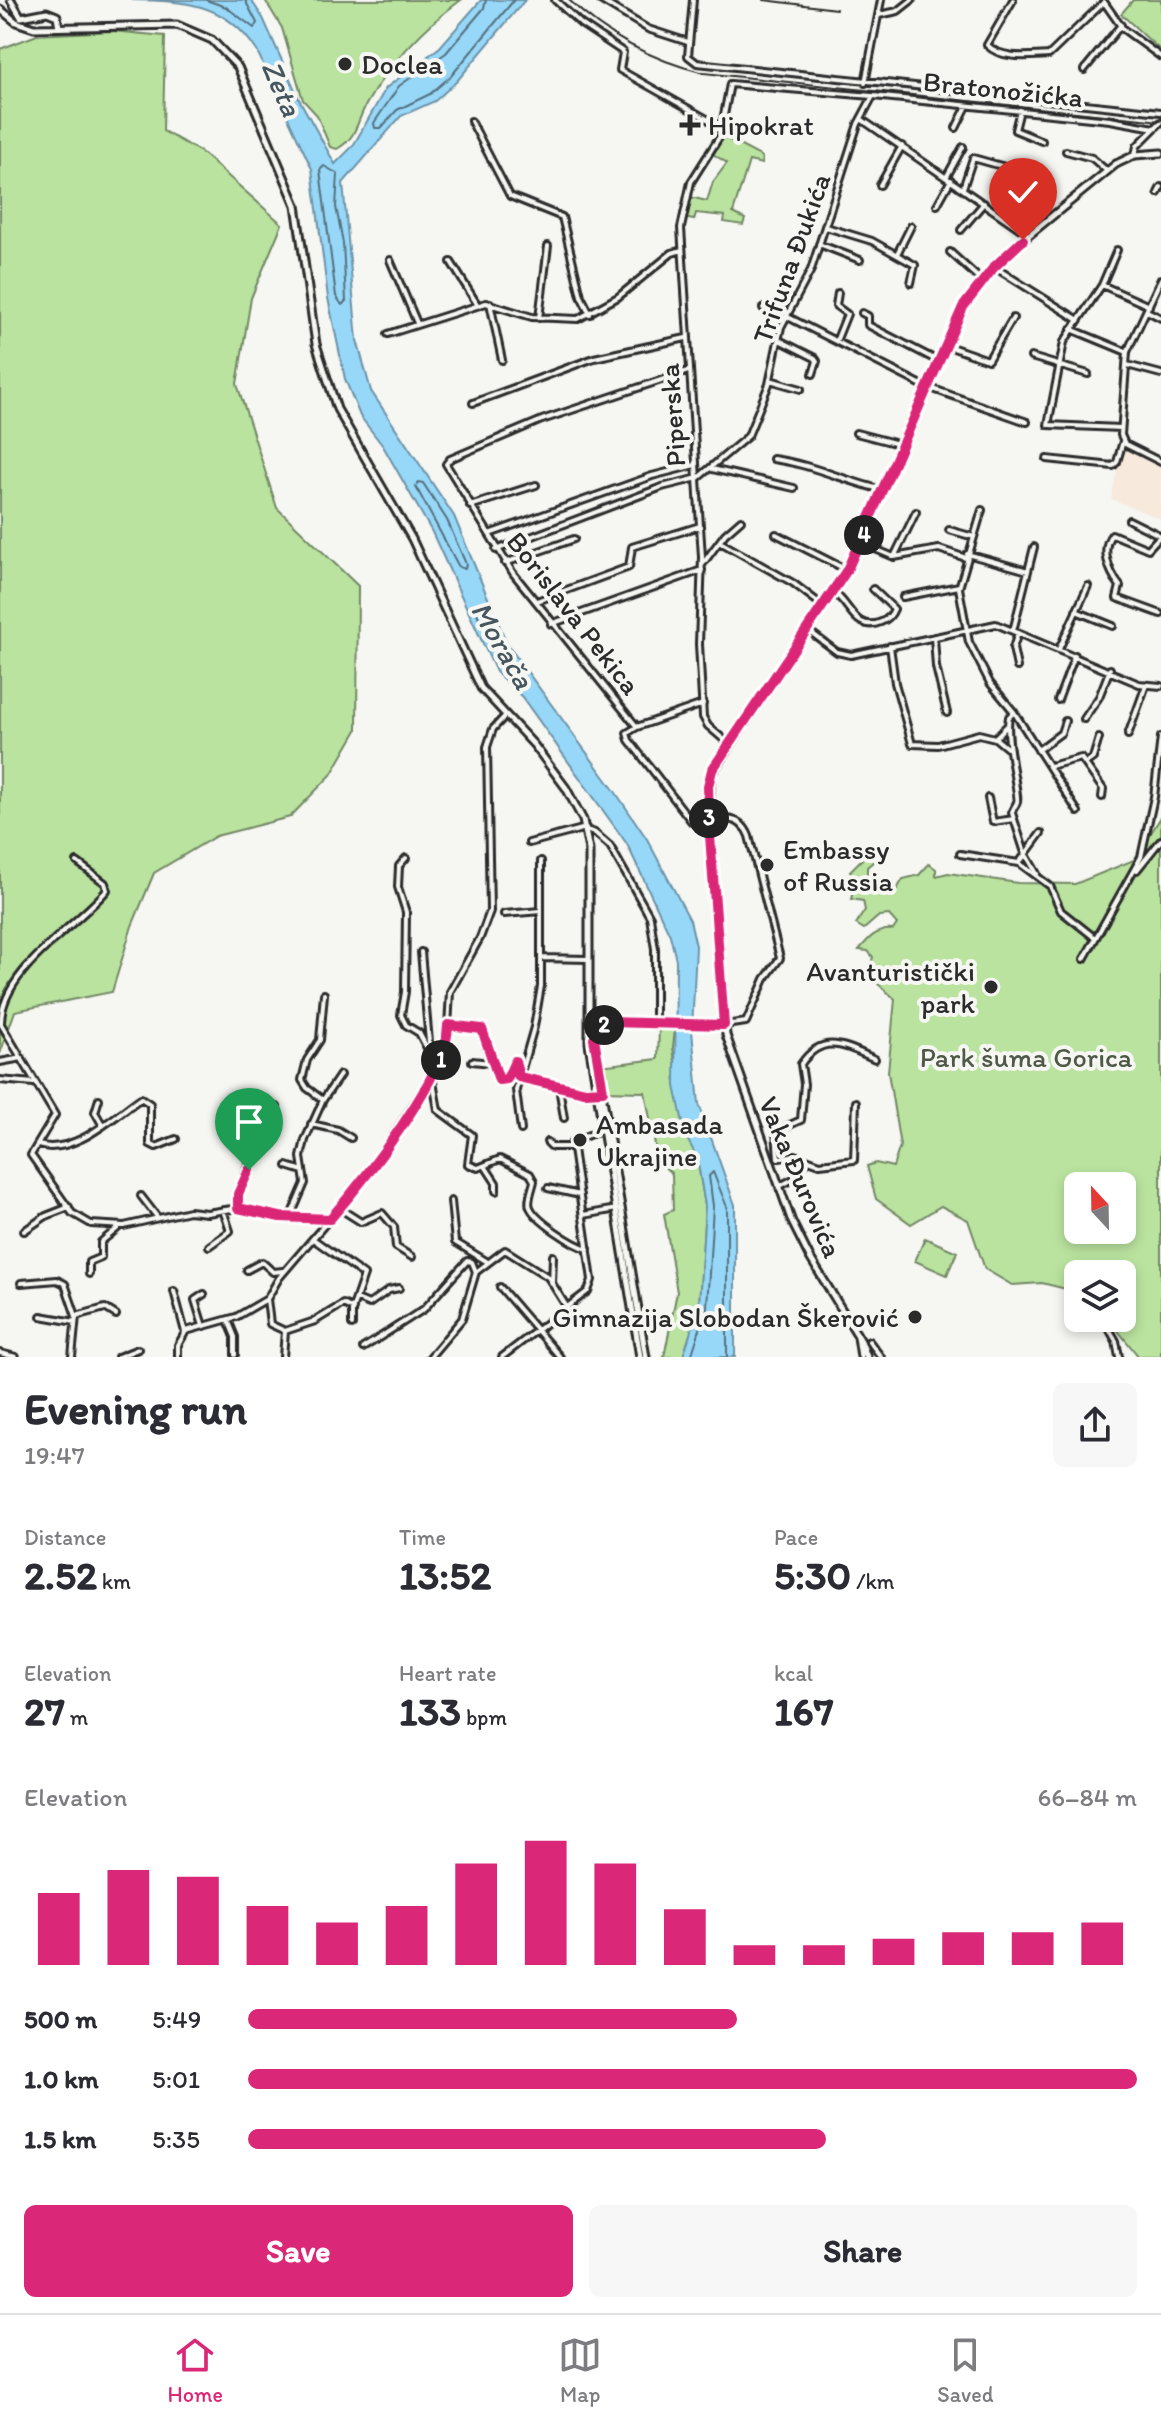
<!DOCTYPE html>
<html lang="en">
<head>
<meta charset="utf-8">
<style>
  body { margin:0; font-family:Itim,sans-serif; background:#f7f7f7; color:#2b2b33; height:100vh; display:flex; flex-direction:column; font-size:30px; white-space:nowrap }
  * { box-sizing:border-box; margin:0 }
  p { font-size:26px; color:#7c7c81 }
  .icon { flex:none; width:44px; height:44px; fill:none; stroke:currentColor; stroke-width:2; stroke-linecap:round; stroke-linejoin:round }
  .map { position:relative; height:1357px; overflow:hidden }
  .sheet { display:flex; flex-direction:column; background:#fff; flex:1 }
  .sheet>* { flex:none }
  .needle { width:52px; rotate:338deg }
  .buttons { position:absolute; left:1064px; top:1172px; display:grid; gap:16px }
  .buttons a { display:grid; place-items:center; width:72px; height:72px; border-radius:12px; background:#fff; box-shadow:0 4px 12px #0003; font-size:40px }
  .pin { position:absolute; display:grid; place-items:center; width:68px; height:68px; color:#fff; margin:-82px -34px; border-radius:50% 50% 50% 0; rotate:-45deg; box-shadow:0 0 8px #0007 }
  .pin .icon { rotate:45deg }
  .km { position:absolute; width:40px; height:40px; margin:-20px; border-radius:50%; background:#222; color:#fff; font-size:22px; line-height:40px; text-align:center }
  .round { display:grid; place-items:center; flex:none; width:84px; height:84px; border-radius:12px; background:#f7f7f7 }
  .summary { display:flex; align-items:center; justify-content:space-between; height:136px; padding:0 24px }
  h1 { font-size:44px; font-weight:700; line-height:60px }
  .metrics { display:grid; grid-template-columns:repeat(3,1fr); gap:12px; height:136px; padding:8px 24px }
  .metrics div { display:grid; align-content:center }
  .metrics b { font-size:40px; font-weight:700 }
  .metrics small { font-size:22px; font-weight:400 }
  .metrics p { font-size:22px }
  .chart { height:224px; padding:16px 24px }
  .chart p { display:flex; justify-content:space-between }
  .chart svg { width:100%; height:144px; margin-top:8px; stroke:#db2777; stroke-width:6 }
  .button { display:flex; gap:16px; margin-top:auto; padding:16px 24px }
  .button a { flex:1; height:92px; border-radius:12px; background:#db2777; color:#fff; font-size:32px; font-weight:700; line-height:92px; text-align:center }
  .button a+a { background:#f7f7f7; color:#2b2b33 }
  ul { padding:0 24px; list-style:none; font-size:26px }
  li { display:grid; grid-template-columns:128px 96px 1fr; align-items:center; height:60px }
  li i { height:20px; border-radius:10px; background:#db2777 }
  .tab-bar { display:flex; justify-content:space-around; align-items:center; height:112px; border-top:2px solid #e1e1e2; background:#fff; font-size:22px; color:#7c7c81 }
  .tab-bar a { display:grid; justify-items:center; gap:4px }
  .tab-bar .current { color:#db2777 }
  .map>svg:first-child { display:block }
  .built { fill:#f8e9dd }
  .green { fill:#bae39f; stroke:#728765; stroke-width:2; fill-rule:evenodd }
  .water { fill:#97d8f9; stroke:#6c93a7; stroke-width:2 }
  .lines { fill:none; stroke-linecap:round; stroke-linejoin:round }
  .shore { stroke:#56707d; stroke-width:2 }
  .street-casing { stroke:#2b2b2b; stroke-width:10 }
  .secondary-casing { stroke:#2b2b2b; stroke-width:11 }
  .street { stroke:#f6f6f2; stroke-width:4 }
  .secondary { stroke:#f6f6f2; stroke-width:5 }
  .rail { stroke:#2b2b2b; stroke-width:2 }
  .route-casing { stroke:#fff; stroke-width:16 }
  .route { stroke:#db2777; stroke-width:10 }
  .poi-dot { fill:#2b2b2b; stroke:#f6f6f2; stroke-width:3 }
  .labels { text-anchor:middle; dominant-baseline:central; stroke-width:8; stroke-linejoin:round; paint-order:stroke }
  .poi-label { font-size:28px; fill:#2b2b2b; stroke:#f6f6f2; text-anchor:start }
  .street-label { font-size:28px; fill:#2b2b2b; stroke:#f6f6f2 }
  .park-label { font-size:28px; fill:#4f5948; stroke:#f6f6f2 }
  .water-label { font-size:30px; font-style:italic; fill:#46565e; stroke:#f6f6f2 }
</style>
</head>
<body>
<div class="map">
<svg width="1161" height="1357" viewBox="0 0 1161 1357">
  <rect width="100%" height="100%" fill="#f6f6f2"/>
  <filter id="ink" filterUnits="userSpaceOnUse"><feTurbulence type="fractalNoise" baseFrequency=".0125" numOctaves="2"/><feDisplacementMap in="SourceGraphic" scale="16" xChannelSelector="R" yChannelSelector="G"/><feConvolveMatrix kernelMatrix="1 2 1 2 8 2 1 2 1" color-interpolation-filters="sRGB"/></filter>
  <g filter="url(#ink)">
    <!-- built -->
    <path class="built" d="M1122,446l39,19v54l-50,-20z"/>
    <!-- green -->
    <path class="green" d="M265,0h196c-35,25 -73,65 -94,103 -11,19 -9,34 -30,46l-7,-2 -13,-32 -14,-15 -21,-72z
      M1133,0h28v51l-40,-37z
      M112,31l53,5 -2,95 38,21 81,72 -31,74 -14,86 40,124 81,78 -1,144 -26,45 -41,42 -74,19 -62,37 -22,53 -20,66 -97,19 -15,43v-1005l37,-14z
      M724,137l38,20v7l-13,-3 -16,52 12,6 -2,6 -19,-3 1,-6 -29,-3 -2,7 -11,-2 7,-21 17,4 6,-19 14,-19 -14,-9z
      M1161,817v540h-22l-31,-39h14v-44h-44v18l-36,-9 -30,2 -27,-16 -17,-49 -27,-14 -30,18 -35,-25 -9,-33 9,-3 17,4 7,-21 -12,-74 7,-73 -27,-24 5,-18 -5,-6 -9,-1c9,-11 18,-22 34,-20l4,-6 -8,-9 -10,1 -15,13 -8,-5 9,-14 -2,-9 -12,-2 5,-17 -6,-11 14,-14 -3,-10 8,-4 10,14 -12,10v12l8,11 14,-7 -1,12 8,-4 7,-12 16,-4 10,-11 7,5v7l12,-3 70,10 57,1 59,-24zM1078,1186h44v44h-44z
      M659,1028l16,1 -2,18 11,83 13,27 8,49 -6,100 -16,51h-19l13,-65 -13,-78 9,-4 -1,-36 -14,-13 -13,-69 -43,-1 -3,-25 59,-7z
      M925,1238l32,14 -10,23 -32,-14z"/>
    <!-- water -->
    <path class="water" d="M131,0h120l12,18 36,81 36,65 18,-18 33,-58 54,-41 41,-47h44l-68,81 -22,20 -34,15 -58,67 14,157 14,51 83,125 53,128 107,146 33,49 43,81 6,26 -4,85 7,73 36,101v152h-52l16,-51 6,-100 -8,-49 -11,-20 -11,-51 1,-126 -6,-25 -43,-91 -105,-147 -26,-25 -64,-140 -49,-86 -23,-30 -15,-37 -17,-81 -16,-129 -55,-118c-31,-49 -72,-50 -126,-51z"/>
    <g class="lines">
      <!-- shore -->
      <path class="shore" d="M206,0l20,7 28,21 3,-5 -12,-23
        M486,0l-2,8 -38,45 -47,33 -25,37 1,5h6l16,-18 33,-16 21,-18 63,-76
        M324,166l14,8 -2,33 7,36 3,58 -4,4 -6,-9 -16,-126z
        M418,482l5,1 24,37 19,44 -1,5 -6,-2 -43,-80z
        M480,608l4,2 15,34 -2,6 -5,-2 -15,-35z
        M691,1357l16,-50 6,-101 -4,-30 4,-4 14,35v150"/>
      <defs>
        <path id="street" d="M555,0l26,24 42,28 -3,18 103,58
          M600,0l48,29 40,13
          M693,0l-5,56 9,7 464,49
          M1013,0l-26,45c15,15 42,11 62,10l55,-53
          M1104,2l19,27 38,28
          M879,15l19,-4 14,-11
          M1084,70l37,-45
          M865,83l16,-83
          M1020,110l-5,20 27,11
          M861,119l168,116
          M471,121l39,75 52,21 19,79 9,18
          M956,128l11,-22
          M1066,151l26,7 15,13
          M1135,155l2,-9 24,-24
          M947,176l16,-29
          M880,185l22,-39
          M963,188l10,-30 32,9
          M1158,193l3,-6
          M937,205l14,-25
          M826,227l46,14 43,24 -4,18
          M961,230l23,-27
          M819,244l41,16
          M1117,250l-15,35 -38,57 -16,83 73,3
          M950,252l32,29
          M897,254l14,-28
          M390,260l27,63
          M451,262l26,42
          M994,267l83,52
          M1161,279l-34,73 -6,83 4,9 36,18
          M1102,285l47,21
          M490,303l12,57
          M763,308l24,4
          M1147,311l14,7
          M862,313l6,3v9l70,36
          M786,316l136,69 105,37
          M539,318l9,-72
          M1071,329l56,23
          M388,334l98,-31 46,14 46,2 40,-22 54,-44 10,-3
          M837,339l10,-25 -11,-8 2,-13
          M779,340l36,18 2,3 -4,13
          M945,345l43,15 25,-42
          M1031,357l57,17
          M1127,365l34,9
          M688,371l-146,49 -92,39 -4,5 67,109 124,154 66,-23
          M770,380l31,9
          M473,403l121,-45 92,-20
          M856,433l46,12
          M773,459c38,5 72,22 110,31
          M1047,459l66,7 4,-4 6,-21
          M712,469l82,19
          M470,506l66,-21
          M982,510l-23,78 10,54 21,41 24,29 64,100
          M1129,520l30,15
          M949,530l25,7
          M489,534l163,-58 43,-11
          M776,534l71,36
          M1160,536l-12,13 -36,-15c-12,15 -3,38 8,52l-3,12 44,16
          M720,542l73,41 30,23
          M861,543l33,14 45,-8 27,9
          M496,550l166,-63 36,-9 50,-42 21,-52 12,-57 30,-57 47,-146 15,-28 237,24 45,8
          M967,554l61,17
          M894,557l22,-45
          M505,563l69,-24
          M702,565l23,-31 16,-14
          M834,593c16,10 21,40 47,29 7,-3 10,-6 13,-13l-21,-20
          M903,597l56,-11
          M537,601l92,-34 3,-20 68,-21
          M1076,611l37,15
          M551,624l151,-54
          M809,631l28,21 14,3 145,-31 143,60 22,2
          M1013,631l21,-84
          M934,637l2,30 11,46
          M890,646l5,37 17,61 26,1 41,-11 16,4 12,-12
          M1059,649l29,-63
          M1017,667l-4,-19 5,-15
          M1058,700l17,-45
          M1014,712l-5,5c-5,22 11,79 8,85 -1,4 -5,7 -5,11l13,40 12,21
          M505,716l-12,13 -6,18 3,164 -10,27 -30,54 -3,52 -15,32 6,34 34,25 -4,29 10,4 22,-9 30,15 4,7c-1,6 -7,19 -4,26 5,13 43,38 58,42
          M1084,719l15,-22 11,-28
          M637,727l-10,6 2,7 63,82 6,3c20,-5 41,-14 51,11l31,122 -15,21 -19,43 -22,3
          M1128,735l18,-50
          M995,738l12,10
          M729,744l-21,-18 -5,-9 -4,-73 3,-87 -21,-329 10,-46 29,-46 10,-52 142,12
          M1038,750l23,-17 4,-12
          M1086,763l7,-5 6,-20
          M1050,766l31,-8 22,31 -1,8
          M988,798l5,24 21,-3
          M586,830l9,3 15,13 40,71 5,32v74
          M529,843l57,-15
          M960,854l59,9 31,23 11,25 34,27
          M406,858l-7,8 -1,21 8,25 -1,80 -4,23 5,10 13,8 9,17
          M77,862l28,21 2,7c-31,37 -107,81 -106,134l54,91 -24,40 41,58 19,11 33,2 65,-15 18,2 31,-5 42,9 50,2
          M1019,863l22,-30
          M1137,870l24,-30
          M504,914l37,-3
          M541,958l47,1
          M1084,959l57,-102 13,-60 7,-60
          M449,1025l31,2 11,36
          M472,1061l19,2 10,18 6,-2 6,-17 5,1 1,8
          M0,1062l22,-4
          M519,1077l40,10 40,5
          M0,1080l34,3
          M559,1087l5,31
          M99,1099l-4,13 8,14
          M323,1100l-16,-12 -5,-8 5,-20 13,-20 4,-46
          M311,1124l27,6 13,8
          M521,1130l-5,-40 18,-63 7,-41v-125
          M547,1142l5,5h20
          M38,1145c36,11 75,-28 103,-47l9,6v40l6,3 20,-8
          M778,1158l-2,-27 25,-11 3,-36 -3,-20c22,-32 44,-18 74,-5
          M779,1158l16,-3 25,9 34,-4 2,-58
          M287,1166l16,5
          M485,1166l11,17v8
          M782,1185l15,-8 10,-17
          M548,1188l32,7
          M141,1196l17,22
          M451,1201l4,41 31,19
          M238,1208c-1,-13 14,-58 22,-68 8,-11 16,-18 17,-33
          M339,1208l22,14 21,-9 12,14 2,20 16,10
          M583,1215l34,-6
          M290,1218l15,-35 -4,-26 4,-17 18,-40 17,-25
          M24,1231l22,-15 23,-9
          M313,1239l51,36 -12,35v15
          M209,1246l21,-15 -7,-21
          M247,1270l15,-8 11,10 10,-1
          M89,1274v-12l12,-5v-15l17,-14
          M21,1283l36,-3 8,4 11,32 -4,41
          M552,1283l1,-27
          M500,1287l60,70
          M174,1291l11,41
          M357,1299l12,5 20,-14 10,-2
          M41,1316l34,6
          M76,1316l29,-8 11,7
          M1103,1318l13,23 3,16
          M228,1320l7,17v18
          M203,1326l-8,-26 9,-6
          M285,1331l30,-10 28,-17 10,5
          M869,1341l12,16
          M363,1348l61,-39 43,-48 5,1 4,10
          M0,1353l16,4
          M118,1357l20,-8
          M178,1357v-12l8,-14 50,-14 31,-18
          M283,1357l2,-26 -15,-7 -3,-25 12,-21 88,-103 65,-99 -11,-124
          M430,1357l32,-38 14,-47 29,-22 43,27 20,32
          M502,1357l86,-66 4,-11 -20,-138 31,-13"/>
        <path id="secondary" d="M11,0l10,17 26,-5 10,4 2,11
          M0,9l16,13 18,6 143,-3 35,15 26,27 58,138 20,139 21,65 75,130 69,149 53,57 32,43 17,32 6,30v193l51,314
          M589,1015l57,342
          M589,1021l135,4
          M858,1337l3,20
          M867,1357l-6,-16 -52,-85 -17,-34 -66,-187 -17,-213 2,-47 136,-205 101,-231 22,-41 24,-31 35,-32 87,-71 19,-9 26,-2"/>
      </defs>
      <!-- street casing -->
      <use href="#street" class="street-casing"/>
      <!-- secondary casing -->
      <use href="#secondary" class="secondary-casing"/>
      <!-- street -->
      <use href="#street" class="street"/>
      <!-- secondary -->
      <use href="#secondary" class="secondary"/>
      <!-- rail -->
      <path class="rail" d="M569,0c39,38 83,60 135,73l457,48
        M764,0l72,9"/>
    </g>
  </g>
  <g class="lines" filter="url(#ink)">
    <defs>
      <path id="route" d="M249,1170l-11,24v14l42,9 50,2c34,-39 118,-144 118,-194l34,4 17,51 8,-1 8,-18 4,16 66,15 18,-1 -9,-53 13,-16 117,3 -15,-203 -1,-36 4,-16 135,-200 116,-263 31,-40 29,-27"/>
    </defs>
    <!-- route casing -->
    <use href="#route" class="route-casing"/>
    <!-- route -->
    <use href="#route" class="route"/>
  </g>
  <!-- markers -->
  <g class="poi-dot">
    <circle cx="345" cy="64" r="8"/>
    <path d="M686 113h8v8h8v8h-8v8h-8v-8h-8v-8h8z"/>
    <circle cx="767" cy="865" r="8"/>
    <circle cx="991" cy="987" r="8"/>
    <circle cx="580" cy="1140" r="8"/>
    <circle cx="915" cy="1317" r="8"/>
  </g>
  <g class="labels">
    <!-- poi labels -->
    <g class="poi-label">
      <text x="361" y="64">Doclea</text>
      <text x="708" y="125">Hipokrat</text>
      <text x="783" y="849">Embassy<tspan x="783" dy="32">of Russia</tspan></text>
      <text x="975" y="971" text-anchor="end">Avanturistički<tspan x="975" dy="32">park</tspan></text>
      <text x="596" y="1124">Ambasada<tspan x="596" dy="32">Ukrajine</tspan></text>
      <text x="899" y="1317" text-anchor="end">Gimnazija Slobodan Škerović</text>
    </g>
    <!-- street labels -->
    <g class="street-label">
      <text transform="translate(1003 89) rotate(6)">Bratonožićka</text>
      <text transform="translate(791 258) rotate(-70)">Trifuna Đukića</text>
      <text transform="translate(672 415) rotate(-94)">Piperska</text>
      <text transform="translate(574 613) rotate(52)">Borislava Pekica</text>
      <text transform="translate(801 1177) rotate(67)">Vaka Đurovića</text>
    </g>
    <!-- park labels -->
    <g class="park-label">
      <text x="1026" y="1057">Park šuma Gorica</text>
    </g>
    <!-- water labels -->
    <g class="water-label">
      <text transform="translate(282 88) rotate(66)">Zeta</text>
      <text transform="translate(503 645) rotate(60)">Morača</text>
    </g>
  </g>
</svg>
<div class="buttons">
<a><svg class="needle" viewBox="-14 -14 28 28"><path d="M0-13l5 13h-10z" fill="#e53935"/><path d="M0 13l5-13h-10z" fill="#7c7c81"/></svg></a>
<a><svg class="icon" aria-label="layers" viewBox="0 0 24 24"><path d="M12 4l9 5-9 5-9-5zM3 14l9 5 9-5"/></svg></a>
</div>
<div class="pin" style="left:249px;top:1170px;background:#1e9e55"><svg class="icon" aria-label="arrive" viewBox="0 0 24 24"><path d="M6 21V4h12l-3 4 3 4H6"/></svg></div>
<div class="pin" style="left:1023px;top:240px;background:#d93025"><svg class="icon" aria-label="check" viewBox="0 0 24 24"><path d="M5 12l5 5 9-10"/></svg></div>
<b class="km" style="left:441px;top:1060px">1</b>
<b class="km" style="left:604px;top:1025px">2</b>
<b class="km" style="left:709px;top:818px">3</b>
<b class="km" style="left:864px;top:535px">4</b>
</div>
<section class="sheet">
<div class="summary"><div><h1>Evening run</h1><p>19:47</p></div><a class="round"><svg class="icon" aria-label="share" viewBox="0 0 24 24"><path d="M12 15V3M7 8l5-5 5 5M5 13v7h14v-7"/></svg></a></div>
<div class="metrics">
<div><p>Distance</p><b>2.52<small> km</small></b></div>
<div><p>Time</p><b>13:52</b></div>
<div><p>Pace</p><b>5:30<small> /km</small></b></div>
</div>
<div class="metrics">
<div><p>Elevation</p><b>27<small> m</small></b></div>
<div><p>Heart rate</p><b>133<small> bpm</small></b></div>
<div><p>kcal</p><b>167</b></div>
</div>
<div class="chart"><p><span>Elevation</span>66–84 m</p>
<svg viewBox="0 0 160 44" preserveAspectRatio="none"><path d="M5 44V22M15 44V15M25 44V17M35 44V26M45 44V31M55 44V26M65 44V13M75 44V6M85 44V13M95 44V27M105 44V38M115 44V38M125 44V36M135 44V34M145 44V34M155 44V31"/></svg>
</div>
<ul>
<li><b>500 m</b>5:49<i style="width:55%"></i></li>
<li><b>1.0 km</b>5:01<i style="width:100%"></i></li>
<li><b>1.5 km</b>5:35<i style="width:65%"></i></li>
</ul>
<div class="button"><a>Save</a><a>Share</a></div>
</section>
<nav class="tab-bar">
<a class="current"><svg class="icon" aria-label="home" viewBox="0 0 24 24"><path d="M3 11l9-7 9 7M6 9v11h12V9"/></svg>Home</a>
<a><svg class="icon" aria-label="map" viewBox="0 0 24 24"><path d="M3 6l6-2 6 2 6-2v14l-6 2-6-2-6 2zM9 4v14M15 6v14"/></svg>Map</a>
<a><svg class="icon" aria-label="saved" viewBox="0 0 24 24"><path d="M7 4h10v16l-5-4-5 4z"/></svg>Saved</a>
</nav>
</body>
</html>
